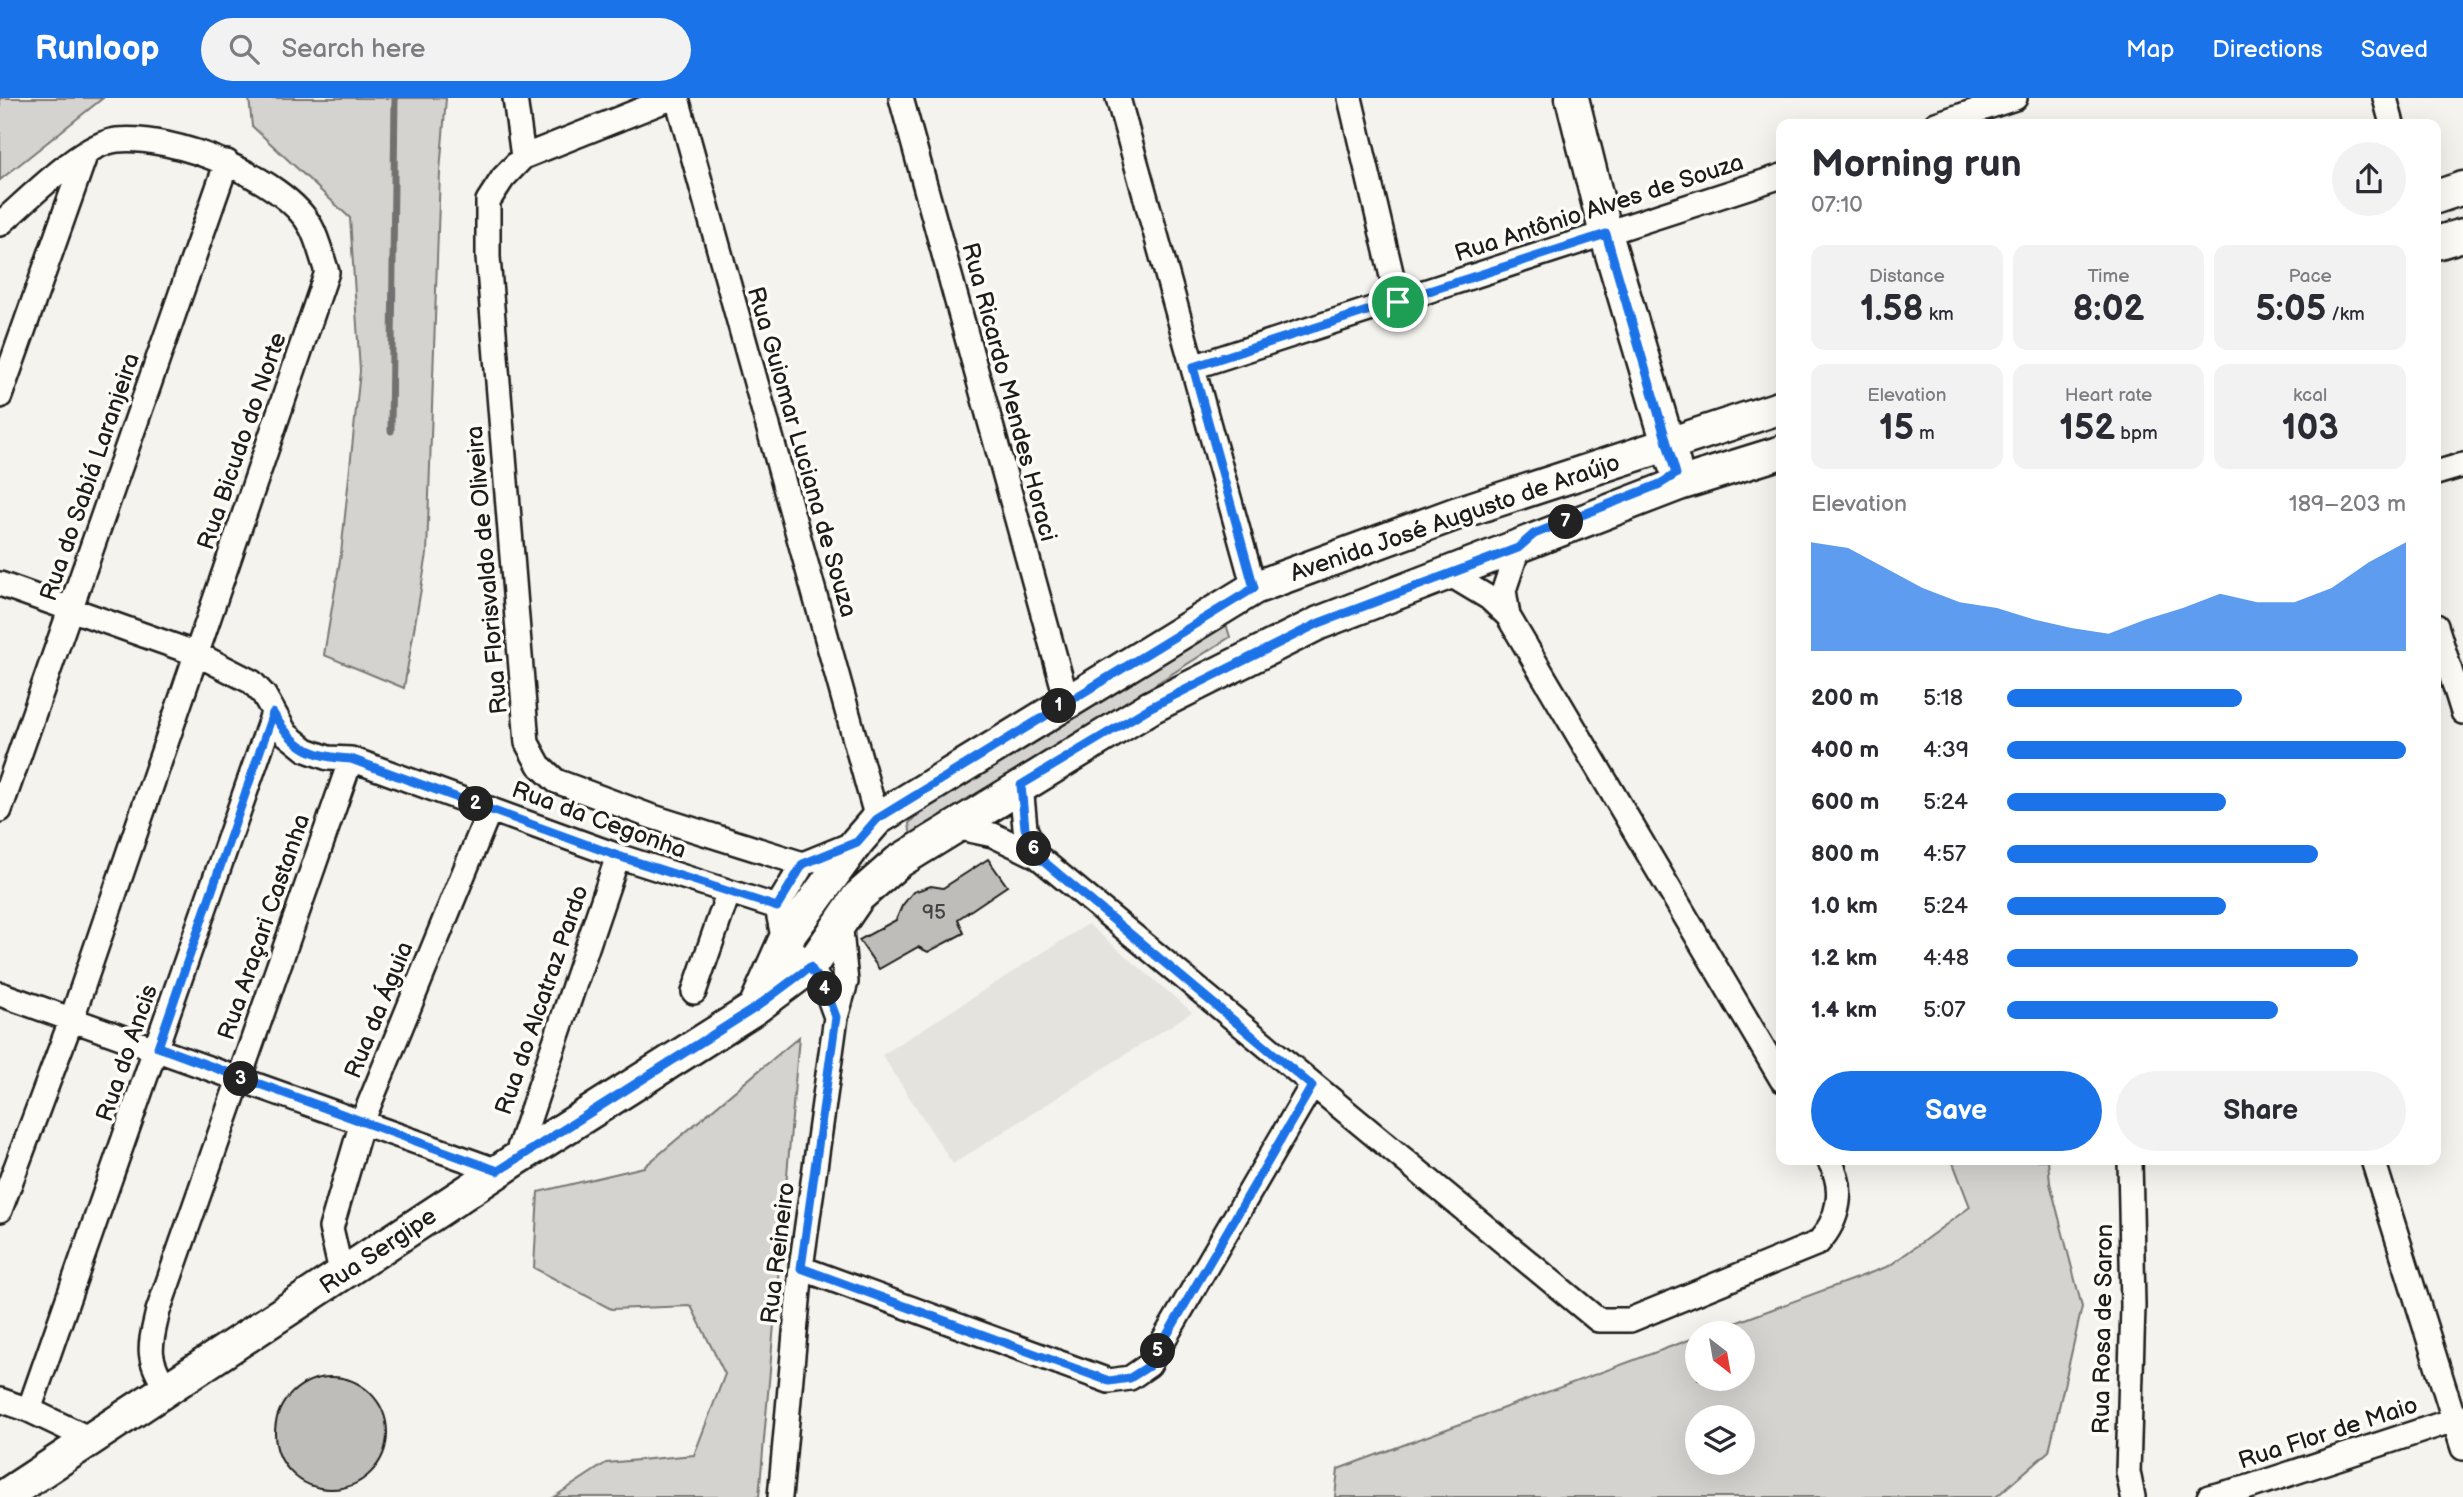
<!DOCTYPE html>
<html lang="en">
<head>
<meta charset="utf-8">
<style>
  body { margin:0; font-family:"Balsamiq Sans",sans-serif; background:#f2f2f3; color:#2b2b33; height:100vh; display:flex; flex-direction:column; font-size:26px; white-space:nowrap }
  * { box-sizing:border-box; margin:0 }
  p { font-size:23px; color:#7c7c81 }
  .icon { flex:none; width:38px; height:38px; fill:none; stroke:currentColor; stroke-width:2; stroke-linecap:round; stroke-linejoin:round }
  .map { position:relative; flex:1; overflow:hidden }
  .sheet { position:absolute; left:1776px; top:21px; width:665px; height:1046px; display:flex; flex-direction:column; background:#fff; border-radius:14px; box-shadow:0 7px 28px #0002 }
  .sheet>* { flex:none }
  .needle { width:46px; rotate:149deg }
  .fabs { position:absolute; left:1685px; top:1223px; display:grid; gap:14px }
  .fabs a { display:grid; place-items:center; width:70px; height:70px; border-radius:50%; background:#fff; box-shadow:0 7px 28px #0002; font-size:35px }
  .pin { position:absolute; display:grid; place-items:center; width:60px; height:60px; color:#fff; margin:-30px; border:4px solid #fff; border-radius:50%; box-shadow:0 2px 7px #0007 }
  .km { position:absolute; width:35px; height:35px; margin:-18px; border-radius:50%; background:#222; color:#fff; font-size:19px; line-height:35px; text-align:center }
  .round { display:grid; place-items:center; flex:none; width:74px; height:74px; border-radius:37px; background:#f2f2f3 }
  .summary { display:flex; align-items:center; justify-content:space-between; height:119px; padding:0 35px }
  h1 { font-size:38px; font-weight:800; line-height:52px }
  .figures { display:grid; grid-template-columns:repeat(3,1fr); gap:10px; height:119px; padding:7px 35px }
  .figures div { display:grid; align-content:center; border-radius:14px; background:#f2f2f3; text-align:center }
  .figures b { font-size:35px; font-weight:800 }
  .figures small { font-size:19px; font-weight:400 }
  .figures p { font-size:19px }
  .chart { height:196px; padding:14px 35px }
  .chart p { display:flex; justify-content:space-between }
  .chart svg { width:100%; height:126px; margin-top:7px; fill:#1a73e8; opacity:.7 }
  .primary-button { display:flex; gap:14px; margin-top:auto; padding:14px 35px }
  .primary-button a { flex:1; height:80px; border-radius:42px; background:#1a73e8; color:#fff; font-size:28px; font-weight:800; line-height:80px; text-align:center }
  .primary-button a+a { background:#f2f2f3; color:#2b2b33 }
  ul { padding:0 35px; list-style:none; font-size:23px }
  li { display:grid; grid-template-columns:112px 84px 1fr; align-items:center; height:52px }
  li i { height:18px; border-radius:9px; background:#1a73e8 }
  header { display:flex; align-items:center; gap:42px; box-sizing:border-box; height:98px; padding:0 35px; background:#1a73e8; color:#fff }
  header strong { font-size:33px }
  nav { display:flex; gap:38px; margin-inline-start:auto; font-size:24px }
  .search { width:490px; height:63px; background:#f2f2f3; display:flex; align-items:center; gap:18px; box-sizing:border-box; padding:0 24px; border-radius:38px; color:#7c7c81; font-size:26px }
  .map>svg:first-child { display:block }
  .built { fill:#e4e3de }
  .green { fill:#d4d3cf; stroke:#787876; stroke-width:2; fill-rule:evenodd }
  .lines { fill:none; stroke-linecap:round; stroke-linejoin:round }
  .stream { stroke:#72716f; stroke-width:7 }
  .building { fill:#bebdba; stroke:#1c1c1c; stroke-width:2 }
  .street-casing { stroke:#1c1c1c; stroke-width:28 }
  .secondary-casing { stroke:#1c1c1c; stroke-width:37 }
  .street { stroke:#fdfcf7; stroke-width:23 }
  .secondary { stroke:#fdfcf7; stroke-width:32 }
  .route-casing { stroke:#fff; stroke-width:14 }
  .route { stroke:#1a73e8; stroke-width:9 }
  .labels { text-anchor:middle; dominant-baseline:central; stroke-width:7; stroke-linejoin:round; paint-order:stroke }
  .number-label { font-size:21px; fill:#444 }
  .street-label { font-size:24px; fill:#1c1c1c; stroke:#fdfcf7 }
</style>
</head>
<body>
<header>
<strong>Runloop</strong>
<div class="search"><svg class="icon" aria-label="search" viewBox="0 0 24 24"><circle cx="10" cy="10" r="6"/><path d="M15 15l6 6"/></svg>Search here</div>
<nav><a>Map</a><a>Directions</a><a>Saved</a></nav>
</header>
<div class="map">
<svg width="2463" height="1399" viewBox="0 0 2463 1399">
  <rect width="100%" height="100%" fill="#f4f3ee"/>
  <filter id="ink" filterUnits="userSpaceOnUse"><feTurbulence type="fractalNoise" baseFrequency=".0143" numOctaves="2"/><feDisplacementMap in="SourceGraphic" scale="14" xChannelSelector="R" yChannelSelector="G"/><feConvolveMatrix kernelMatrix="1 2 1 2 8 2 1 2 1" color-interpolation-filters="sRGB"/></filter>
  <g filter="url(#ink)">
    <!-- built -->
    <path class="built" d="M1088,826l104,88 -239,152 -71,-109z"/>
    <!-- green -->
    <path class="green" d="M0,0h103l-103,82z
      M249,0h197l-6,74 -13,382 -23,134 -80,-33 17,-101 19,-183 -10,-153 -98,-92z
      M1226,526l4,13 -319,202 -2,-16 19,-16z
      M799,939l-40,460h-205l52,-34 88,-8 31,-81 -34,-68 -80,3 -77,-41 4,-76 106,-25z
      M1952,1062h96l2,23 32,124 -33,144 -53,46h-661l3,-28 359,-132 1,42h45v-45l-35,-1 181,-67 81,-59zM1698,1320h45v45h-45z"/>
    <g class="lines">
      <!-- stream -->
      <path class="stream" d="M391,333l4,-333"/>
    </g>
    <!-- building -->
    <path class="building" d="M988,761l19,27 -49,33 6,14 -36,19 -10,-5 -39,22 -20,-29 37,-20 6,-14 11,-14 18,-6 12,2z
      M275 1335a56 56 0 1 1 112 0a56 56 0 1 1-112 0Z"/>
    <g class="lines">
      <defs>
        <path id="street" d="M515,0l8,59
          M671,0l-148,59 -20,21 -15,23v56l39,486 12,22 17,16 94,35 153,48
          M677,0l200,721
          M901,0l166,603
          M1118,0l136,490
          M1350,0l48,204
          M2385,0l7,26
          M1936,26l79,-26
          M0,126c27,-23 81,-80 117,-84 54,-6 167,37 194,87 7,13 11,31 16,45l-255,746 -72,192
          M1193,269l589,-191
          M0,298l86,-243
          M2436,375l27,-8
          M1449,476l40,24 19,18 274,464
          M0,486l197,70 55,28 12,13 22,39 20,16 22,8 23,1 267,97 159,51
          M1508,518l-4,-26 14,-42
          M2436,528l27,86
          M1021,687l4,43 12,28
          M0,712l227,-648
          M955,729l38,8 44,21 561,464h32l188,-77c21,-23 28,-55 11,-83
          M694,894l34,-98
          M0,896l498,177
          M836,919l-8,-22 -18,-28 -26,-25 -7,-35 26,-43 54,-22
          M515,1062l103,-304
          M2130,1062l3,146 -5,166 5,25
          M2373,1062l90,288
          M801,1170l308,113 21,-3 19,-13 163,-280
          M342,1178l-11,-48 31,-106 128,-313
          M167,1291c-22,-32 -17,-43 -9,-78l193,-552
          M0,1302l29,10 61,29
          M29,1312l244,-697
          M780,1399l21,-229 35,-251 10,-35 -6,-62
          M2209,1399l37,-9 217,-71"/>
        <path id="secondary" d="M1572,0l34,136 68,230
          M2436,99l27,-9
          M2436,145l27,-8
          M755,909l29,-65 73,-100 20,-23 377,-231 201,-74 327,-107
          M3,1399l512,-337 240,-152 55,-41 48,-70 40,-35 253,-155 168,-84 360,-139 103,-32"/>
      </defs>
      <!-- street casing -->
      <use href="#street" class="street-casing"/>
      <!-- secondary casing -->
      <use href="#secondary" class="secondary-casing"/>
      <!-- street -->
      <use href="#street" class="street"/>
      <!-- secondary -->
      <use href="#secondary" class="secondary"/>
    </g>
  </g>
  <g class="lines" filter="url(#ink)">
    <defs>
      <path id="route" d="M1606,136l70,240 -16,10 -126,50 -16,14 -199,75 -168,84 -130,78 4,43 12,28 275,230 -163,280 -19,12 -21,3 -308,-113 35,-251 -8,-22 -18,-28 -55,41 -257,163 -340,-124 115,-334c20,34 38,44 78,46l267,97 159,51 26,-43 54,-22 20,-23 377,-231 -61,-221z"/>
    </defs>
    <!-- route casing -->
    <use href="#route" class="route-casing"/>
    <!-- route -->
    <use href="#route" class="route"/>
  </g>
  <g class="labels">
    <!-- number labels -->
    <g class="number-label">
      <text x="934" y="814">95</text>
    </g>
    <!-- street labels -->
    <g class="street-label">
      <text transform="translate(1599 110) rotate(-18)">Rua Antônio Alves de Souza</text>
      <text transform="translate(1009 294) rotate(75)">Rua Ricardo Mendes Horaci</text>
      <text transform="translate(242 343) rotate(-71)">Rua Bicudo do Norte</text>
      <text transform="translate(802 354) rotate(74)">Rua Guiomar Luciana de Souza</text>
      <text transform="translate(90 379) rotate(-71)">Rua do Sabiá Laranjeira</text>
      <text transform="translate(1455 420) rotate(-19)">Avenida José Augusto de Araújo</text>
      <text transform="translate(487 472) rotate(-95)">Rua Florisvaldo de Oliveira</text>
      <text transform="translate(599 722) rotate(20)">Rua da Cegonha</text>
      <text transform="translate(264 829) rotate(-71)">Rua Araçari Castanha</text>
      <text transform="translate(542 902) rotate(-71)">Rua do Alcatraz Pardo</text>
      <text transform="translate(379 912) rotate(-68)">Rua da Águia</text>
      <text transform="translate(127 955) rotate(-71)">Rua do Ancis</text>
      <text transform="translate(378 1153) rotate(-34)">Rua Sergipe</text>
      <text transform="translate(778 1155) rotate(-83)">Rua Reineiro</text>
      <text transform="translate(2103 1231) rotate(-89)">Rua Rosa de Saron</text>
      <text transform="translate(2328 1335) rotate(-18)">Rua Flor de Maio</text>
    </g>
  </g>
</svg>
<div class="fabs">
<a><svg class="needle" viewBox="-14 -14 28 28"><path d="M0-13l5 13h-10z" fill="#e53935"/><path d="M0 13l5-13h-10z" fill="#7c7c81"/></svg></a>
<a><svg class="icon" aria-label="layers" viewBox="0 0 24 24"><path d="M12 4l9 5-9 5-9-5zM3 14l9 5 9-5"/></svg></a>
</div>
<div class="pin" style="left:1398px;top:204px;background:#1e9e55"><svg class="icon" aria-label="arrive" viewBox="0 0 24 24"><path d="M6 21V4h12l-3 4 3 4H6"/></svg></div>
<b class="km" style="left:1059px;top:608px">1</b>
<b class="km" style="left:476px;top:706px">2</b>
<b class="km" style="left:241px;top:981px">3</b>
<b class="km" style="left:825px;top:891px">4</b>
<b class="km" style="left:1158px;top:1253px">5</b>
<b class="km" style="left:1034px;top:751px">6</b>
<b class="km" style="left:1566px;top:424px">7</b>
<section class="sheet">
<div class="summary"><div><h1>Morning run</h1><p>07:10</p></div><a class="round"><svg class="icon" aria-label="share" viewBox="0 0 24 24"><path d="M12 15V3M7 8l5-5 5 5M5 13v7h14v-7"/></svg></a></div>
<div class="figures">
<div><p>Distance</p><b>1.58<small> km</small></b></div>
<div><p>Time</p><b>8:02</b></div>
<div><p>Pace</p><b>5:05<small> /km</small></b></div>
</div>
<div class="figures">
<div><p>Elevation</p><b>15<small> m</small></b></div>
<div><p>Heart rate</p><b>152<small> bpm</small></b></div>
<div><p>kcal</p><b>103</b></div>
</div>
<div class="chart"><p><span>Elevation</span>189–203 m</p>
<svg viewBox="0 0 160 44" preserveAspectRatio="none"><path d="M0 44V6L10 8L20 15L30 22L40 27L50 29L60 33L70 36L80 38L90 33L100 29L110 24L120 27L130 27L140 22L150 13L160 6V44z"/></svg>
</div>
<ul>
<li><b>200 m</b>5:18<i style="width:59%"></i></li>
<li><b>400 m</b>4:39<i style="width:100%"></i></li>
<li><b>600 m</b>5:24<i style="width:55%"></i></li>
<li><b>800 m</b>4:57<i style="width:78%"></i></li>
<li><b>1.0 km</b>5:24<i style="width:55%"></i></li>
<li><b>1.2 km</b>4:48<i style="width:88%"></i></li>
<li><b>1.4 km</b>5:07<i style="width:68%"></i></li>
</ul>
<div class="primary-button"><a>Save</a><a>Share</a></div>
</section>
</div>
</body>
</html>
